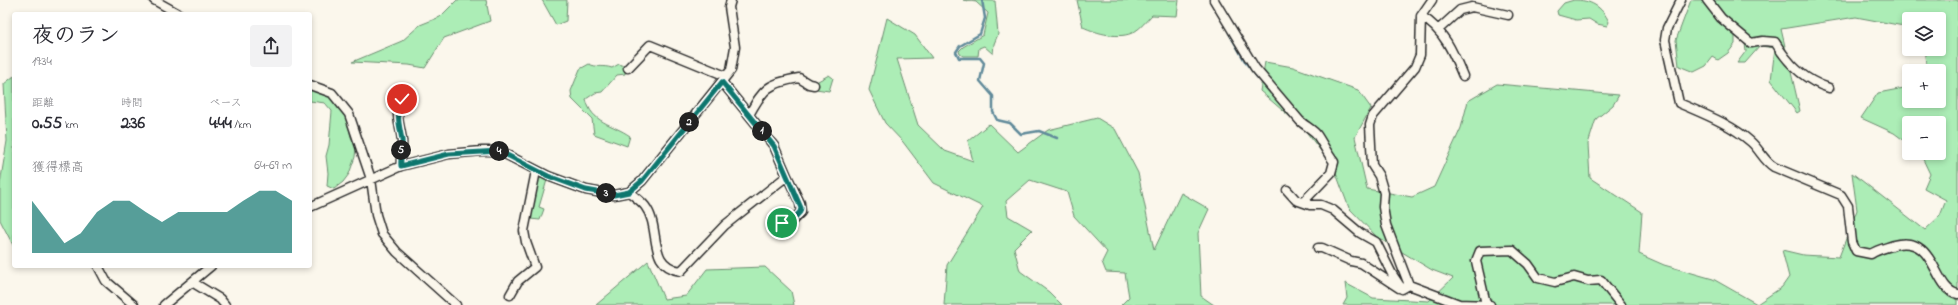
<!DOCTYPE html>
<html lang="ja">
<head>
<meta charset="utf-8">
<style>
  body { margin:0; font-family:"Indie Flower","Klee One",sans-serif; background:#f2f2f3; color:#2b2b33; height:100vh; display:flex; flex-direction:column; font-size:15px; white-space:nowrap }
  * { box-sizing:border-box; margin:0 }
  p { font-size:13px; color:#7c7c81 }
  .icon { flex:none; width:22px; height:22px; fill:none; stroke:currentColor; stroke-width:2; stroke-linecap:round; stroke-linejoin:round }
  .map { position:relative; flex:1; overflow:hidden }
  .drawer { position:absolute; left:12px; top:12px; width:300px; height:256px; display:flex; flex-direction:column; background:#fff; border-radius:4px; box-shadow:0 2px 6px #0003 }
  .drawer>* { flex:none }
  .tools { position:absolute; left:1902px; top:12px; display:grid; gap:8px }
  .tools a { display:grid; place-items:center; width:44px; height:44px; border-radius:4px; background:#fff; box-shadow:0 2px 6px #0003; font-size:20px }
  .pin { position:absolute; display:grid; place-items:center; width:34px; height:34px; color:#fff; margin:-17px; border:2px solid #fff; border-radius:50%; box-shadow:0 1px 4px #0007 }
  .km { position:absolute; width:20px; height:20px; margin:-10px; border-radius:50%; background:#222; color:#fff; font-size:11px; line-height:20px; text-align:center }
  .round { display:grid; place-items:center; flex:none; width:42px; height:42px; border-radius:4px; background:#f2f2f3 }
  .summary { display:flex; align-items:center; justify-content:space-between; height:68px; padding:0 20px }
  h1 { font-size:22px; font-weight:800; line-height:30px }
  .metrics { display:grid; grid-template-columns:repeat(3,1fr); gap:6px; height:68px; padding:4px 20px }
  .metrics div { display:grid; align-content:center }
  .metrics b { font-size:17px; font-weight:800 }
  .metrics small { font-size:11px; font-weight:400 }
  .metrics p { font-size:11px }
  .chart { height:112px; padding:8px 20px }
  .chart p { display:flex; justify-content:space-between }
  .chart svg { width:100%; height:72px; margin-top:4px; fill:#0f766e; opacity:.7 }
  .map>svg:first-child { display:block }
  .green { fill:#acedb6; stroke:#6c8c70 }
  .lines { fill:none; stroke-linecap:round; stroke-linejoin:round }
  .stream { stroke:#608a9a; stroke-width:2.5 }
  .street-casing { stroke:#2b2b2b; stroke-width:11 }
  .street { stroke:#fbf7ec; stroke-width:8 }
  .route-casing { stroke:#fff; stroke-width:8 }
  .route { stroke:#0f766e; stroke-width:5 }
</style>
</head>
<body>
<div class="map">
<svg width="1958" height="305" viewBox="0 0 1958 305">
  <rect width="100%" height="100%" fill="#fbf7ec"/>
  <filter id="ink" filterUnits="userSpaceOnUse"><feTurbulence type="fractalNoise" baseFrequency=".025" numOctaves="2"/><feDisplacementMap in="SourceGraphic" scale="8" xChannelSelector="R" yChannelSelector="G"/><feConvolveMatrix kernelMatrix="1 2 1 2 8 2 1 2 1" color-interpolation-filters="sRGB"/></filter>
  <g filter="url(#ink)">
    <!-- green -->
    <path class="green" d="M457,0h29l4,21 -46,17 -19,30 -16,-3 -57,-3 50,-21 18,-16 20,-8z
      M542,0h25l-1,21 -10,4z
      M963,0l32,1 3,33 -4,10 -1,10 -9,-8 -5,2 -1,8h-15l-3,-2 -1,-3 4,-4 20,-12 5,-22 -12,-11z
      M1077,0h102l-2,16 -25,-1c-5,5 -11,13 -18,17 -14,8 -38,1 -51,-5z
      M1574,0c16,0 28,6 35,22l-2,4 -10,-2 -8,-5 -13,1 -18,-5 -1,-4 7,-8z
      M1691,0h267v305h-615l4,-7 -2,-15 28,15 56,3 24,-23 -21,-8 -55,-33 -28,-29 -15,-40 -30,-39 -44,-38 5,-29 28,5 65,23 13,18 -16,29 12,52 45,8 22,-10 27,-59 7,-27 29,-17 122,11 -6,10 -17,14 -8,25 2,34 52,34 -3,42 25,11 49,14 44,25 25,-17 7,-10 -7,-27 21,5 36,2 18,-47 -5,-37 73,57 15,-14 6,-16 -22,-12 6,-14 -10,-21h19v-30h-30v21l-15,-11 -33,-15 17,-25 31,-6v14h30v-30h-12l-3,-22h15v-30h-30v8l-53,-10 -75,12 19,82 -3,2 -26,-33 4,-32 -15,-2 -15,17h-8l9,-12 -2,-15 -9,-8v16l-7,9 -10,7 -5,-3 -7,9 -12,6 -15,-6 -3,-26z
      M887,18l28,17 17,23 -35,1 21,66 27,26 28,10 -5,-20 21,-17 29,28 30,-22 49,-12 18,11 23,44 16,77 27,-57 28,16 -11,24 3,63 13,9h-93l8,-8 -4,-24 -19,-1 -4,-10 5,-10 -33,-36 -7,-24 -37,-12 -24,21 2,15 24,14 -18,18 6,23 29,21 13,13h-118l3,-40 36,-58 -49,-24 -31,-41 -18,-19 -16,-33z
      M589,64c8,4 14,1 23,4l7,-4c4,1 7,5 6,10l-8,1 -15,17 -7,1 -9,6c5,24 27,25 44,37l-3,10 -33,-12 -2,-15 -20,-20 -1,-8 9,-22z
      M829,75l4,3 -4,13 -13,-2 2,-8z
      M14,76v171l-14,-27v-36l7,-43 -3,-57z
      M310,90l16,3 8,7 2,6 10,10 5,21 5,10 -1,10 -6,17 -6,8 -9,7 -7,-3 1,-13 -2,-17 3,-11 3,-34 -7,-8 -15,-2z
      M538,177l9,3 -8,27 5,2 -4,11 -10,-1z
      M648,261l16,38 22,-3 21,-27 58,-2 26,24 3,14h-198z"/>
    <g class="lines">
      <!-- stream -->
      <path class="stream" d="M982,0l3,18 -5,16 -20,12 -4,6 3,6h21l4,5 -4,18 13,15v16l4,8 13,3 11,11 18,-3 18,7
        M1229,33l17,30 11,14"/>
      <defs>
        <path id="street" d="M154,0l25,14
          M1214,0l41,68 45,53c4,4 15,10 17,14 6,9 10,18 17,27l-3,11 -28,29
          M1432,0l-11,16c23,14 32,36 42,60
          M1681,0l-14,28 -2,12 14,63c25,11 52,21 72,39 9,8 13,19 23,25l67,28 7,11 4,36 4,9 15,3c7,-5 15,-6 23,-9 43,-11 38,44 64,49
          M1707,0l14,18 30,25 12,-2 12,1c13,22 29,38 54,46
          M1438,30l22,-20 12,-3 36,8
          M628,68l22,-23 76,31
          M310,85l22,8 17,21 22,65 5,36 6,19 15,18 59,53
          M749,115c14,-26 19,-32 50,-37l10,6 5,1
          M401,166c-1,-9 2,-17 1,-25 -2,-21 -10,-28 4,-48
          M1287,190l9,10 14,5h11l12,5 27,23 16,9 16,32 10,15 7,-4 50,19 31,1
          M629,192c5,4 12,9 16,14 17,22 1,60 36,65l44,-46 62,-49 -13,-30 -52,-64
          M310,207l91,-41 48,-12 33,-3h17l49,25 38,14 28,5 15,-3 13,-11 89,-111 4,-23 -6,-40 2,-7
          M777,219l11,6 13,-13 -1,-9 -13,-27
          M1318,248h4l29,13 10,2 38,25
          M98,266l8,15 28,24
          M192,282l28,17 5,6
          M1409,285l-23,-60 -3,-18 1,-14 -5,-17 -7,-11 -2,-40 3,-9 42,-49 5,-12 1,-39
          M510,295l8,-14 17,-14 -9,-25 -2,-11 12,-60
          M1486,304l-10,-43 4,-10 32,-1 16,14 10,14 17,4 19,-5 14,4 13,-1 20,25
          M164,305l47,-39"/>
      </defs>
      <!-- street casing -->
      <use href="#street" class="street-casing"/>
      <!-- street -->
      <use href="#street" class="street"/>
    </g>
  </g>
  <g class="lines" filter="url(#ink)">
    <defs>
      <path id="route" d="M402,99c-6,18 -3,24 0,41 1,8 -2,17 -1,26l48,-12 50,-3 49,25 38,14 28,5 15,-3 13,-11 80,-99 52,64 27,62 -1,4 -12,13 -6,-2"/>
    </defs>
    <!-- route casing -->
    <use href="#route" class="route-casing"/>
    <!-- route -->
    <use href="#route" class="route"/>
  </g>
</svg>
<div class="tools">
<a><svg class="icon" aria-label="layers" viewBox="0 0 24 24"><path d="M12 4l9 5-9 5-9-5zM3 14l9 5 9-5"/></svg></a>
<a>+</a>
<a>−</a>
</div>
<div class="pin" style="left:782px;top:223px;background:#1e9e55"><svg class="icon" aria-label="arrive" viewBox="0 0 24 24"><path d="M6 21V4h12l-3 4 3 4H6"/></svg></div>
<div class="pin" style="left:402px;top:99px;background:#d93025"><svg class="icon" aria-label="check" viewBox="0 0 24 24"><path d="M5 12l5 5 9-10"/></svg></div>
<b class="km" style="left:762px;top:131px">1</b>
<b class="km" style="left:689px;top:122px">2</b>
<b class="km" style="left:606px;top:193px">3</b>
<b class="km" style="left:499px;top:151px">4</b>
<b class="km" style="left:401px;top:150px">5</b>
<section class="drawer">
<div class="summary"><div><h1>夜のラン</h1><p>19:34</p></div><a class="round"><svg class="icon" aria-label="share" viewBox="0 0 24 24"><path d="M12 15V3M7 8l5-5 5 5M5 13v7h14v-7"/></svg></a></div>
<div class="metrics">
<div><p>距離</p><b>0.55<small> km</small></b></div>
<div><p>時間</p><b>2:36</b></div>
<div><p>ペース</p><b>4:44<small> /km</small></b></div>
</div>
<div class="chart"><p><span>獲得標高</span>64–69 m</p>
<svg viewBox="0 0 160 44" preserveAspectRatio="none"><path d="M0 44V12L10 25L20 38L30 32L40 19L50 12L60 12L70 19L80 25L90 19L100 19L110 19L120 19L130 12L140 6L150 6L160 12V44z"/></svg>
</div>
</section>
</div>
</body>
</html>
